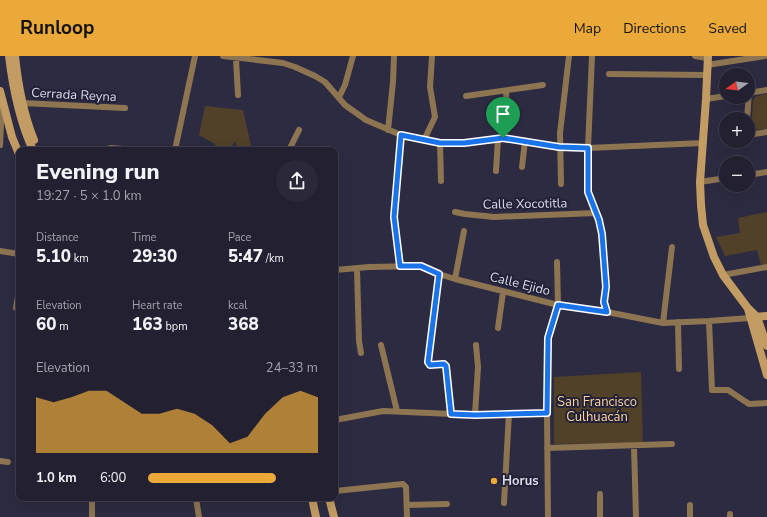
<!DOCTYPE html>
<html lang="en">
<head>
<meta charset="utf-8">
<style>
  body { margin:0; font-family:"Nunito Sans",sans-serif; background:#2a2839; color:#f1f3f6; height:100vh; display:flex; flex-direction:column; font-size:15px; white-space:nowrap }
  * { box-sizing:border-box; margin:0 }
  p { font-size:13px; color:#a2a3ab }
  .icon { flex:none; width:22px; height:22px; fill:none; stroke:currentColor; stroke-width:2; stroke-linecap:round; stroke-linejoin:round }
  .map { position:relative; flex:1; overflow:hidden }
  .side { position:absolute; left:16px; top:91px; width:322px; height:354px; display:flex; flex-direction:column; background:#222031; border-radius:8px; box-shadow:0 4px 16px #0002,0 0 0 1px #3f3e4d }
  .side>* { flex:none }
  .needle { width:26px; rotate:256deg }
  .controls { position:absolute; left:719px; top:12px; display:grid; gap:8px }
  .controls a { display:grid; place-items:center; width:36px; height:36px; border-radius:50%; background:#222031; box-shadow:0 4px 16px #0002,0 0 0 1px #3f3e4d; font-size:20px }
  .pin { position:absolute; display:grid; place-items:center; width:34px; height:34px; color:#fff; margin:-41px -17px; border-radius:50% 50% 50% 0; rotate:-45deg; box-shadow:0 0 4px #0007 }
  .pin .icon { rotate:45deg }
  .round { display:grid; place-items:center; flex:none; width:42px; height:42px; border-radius:21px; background:#2a2839 }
  .summary { display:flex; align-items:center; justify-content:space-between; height:68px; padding:0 20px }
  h1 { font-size:22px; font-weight:800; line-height:30px }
  .metrics { display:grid; grid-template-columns:repeat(3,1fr); gap:6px; height:68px; padding:4px 20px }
  .metrics div { display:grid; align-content:center }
  .metrics b { font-size:17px; font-weight:800 }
  .metrics small { font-size:11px; font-weight:400 }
  .metrics p { font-size:11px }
  .chart { height:112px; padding:8px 20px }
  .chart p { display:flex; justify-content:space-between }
  .chart svg { width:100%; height:72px; margin-top:4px; fill:#eba93a; opacity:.7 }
  ul { padding:0 20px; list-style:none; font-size:13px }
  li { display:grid; grid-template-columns:64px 48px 1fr; align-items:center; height:30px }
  li i { height:10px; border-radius:5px; background:#eba93a }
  header { display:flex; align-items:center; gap:24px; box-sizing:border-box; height:56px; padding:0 20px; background:#eba93a; color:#111 }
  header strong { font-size:19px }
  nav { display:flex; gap:22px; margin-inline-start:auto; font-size:14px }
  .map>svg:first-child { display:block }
  .green { fill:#514129 }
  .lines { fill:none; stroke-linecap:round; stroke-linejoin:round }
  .street { stroke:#8d7552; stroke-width:6 }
  .secondary { stroke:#c39c63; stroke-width:8 }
  .route-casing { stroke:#fff; stroke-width:8 }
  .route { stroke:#1a73e8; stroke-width:5 }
  .poi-dot { fill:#eba93a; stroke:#232137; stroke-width:1.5 }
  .labels { text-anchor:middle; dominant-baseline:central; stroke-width:4; stroke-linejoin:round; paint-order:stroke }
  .street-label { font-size:13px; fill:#d9d9e7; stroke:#232137 }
  .park-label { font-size:13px; fill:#fad49f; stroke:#232137 }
  .poi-label { font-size:13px; font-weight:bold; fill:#d9d9e7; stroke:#232137; text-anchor:start }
</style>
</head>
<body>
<header>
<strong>Runloop</strong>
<nav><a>Map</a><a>Directions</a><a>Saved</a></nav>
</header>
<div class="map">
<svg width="767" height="461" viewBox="0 0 767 461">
  <rect width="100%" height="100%" fill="#2d2b41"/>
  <!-- green -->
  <path class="green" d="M767,38v35l-16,1 2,-30 3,-4z
    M205,50l38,4 9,40h-14l-3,-9 -5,9h-13l-2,-6 -16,-9z
    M767,156v52l-6,1 -4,-15 -32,6 -9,-19 24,-4 -2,-15z
    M641,316l2,71 -89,1v-67z"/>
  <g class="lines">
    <!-- street -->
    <path class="street" d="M223,0l60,7 12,4 20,9 10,6 20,23 21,15 35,15 39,8h24l39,-5 56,9 29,1 115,-5
      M592,0l-4,92v44l11,28 3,14 4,53 -2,16 3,9
      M695,0l12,2
      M236,3l2,36
      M707,9l58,-9
      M609,18l98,1
      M748,37l19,-3
      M466,40l77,-11
      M339,41l6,-12 8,-29
      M706,43l20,-3
      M22,47l103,5
      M747,63l2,-26
      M388,74l5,-48 1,-26
      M748,79l19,-3
      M503,82l4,-27 -1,-20
      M424,84l11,-23 -5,-30 2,-31
      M440,87l1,38
      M0,89l2,-40
      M104,94l7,-2 25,2
      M175,94l20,-94
      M289,94l10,-20
      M522,111l3,-26
      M496,115l2,-32
      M748,119l19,-3
      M700,126l26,-4
      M561,128l-1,-51 9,-77
      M455,156l10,2 29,3 102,-4
      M0,195l19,3
      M401,210l-7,-49 7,-82
      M357,213l2,72 2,12
      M335,214l34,-3 52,-1 18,8 16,5 103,26 49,7 56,11 46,-2 41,-3
      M439,218l-11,88 1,3 15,-1 2,2 5,48
      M723,219l44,-8
      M455,223l9,-48
      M16,252l3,-17
      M709,265l3,69h16l21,14 18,-1
      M678,266l1,47
      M663,267l9,-76
      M498,272l5,-36
      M381,289l16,66
      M475,359l3,-48 -2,-22
      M335,364l48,-9 92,4 72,-2
      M634,390l2,71
      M547,392l125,-4
      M0,405l8,1
      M335,435l68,-7 3,3 1,30
      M92,442v19
      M196,442l3,19
      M504,447l5,-90
      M407,449l40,-1
      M690,449v12
      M730,458v3
      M548,461l-1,-104 1,-75 10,-33 -1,-43
      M600,461v-23"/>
    <!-- secondary -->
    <path class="secondary" d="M9,0c4,33 10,64 24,94
      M15,0c3,29 8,57 19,84
      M708,0l-2,43 -6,83 1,23 2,20 11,32 9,18 24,32 10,10 10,29
      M0,35l12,46 7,17
      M748,253l19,66
      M753,261l14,-1
      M312,442l4,19
      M329,442l5,19"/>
  </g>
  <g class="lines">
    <defs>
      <path id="route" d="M401,79l39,8h24l39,-5 56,9 29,1v44l11,28 3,14 4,53 -2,15 3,10 -49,-7 -10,33 -1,75 -72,2 -24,-1 -5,-48 -2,-2 -14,1 -2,-3 11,-88 -18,-8h-21l-6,-49z"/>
    </defs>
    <!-- route casing -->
    <use href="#route" class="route-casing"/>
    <!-- route -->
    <use href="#route" class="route"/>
  </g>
  <!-- markers -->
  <circle class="poi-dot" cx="494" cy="425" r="4"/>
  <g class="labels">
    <!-- street labels -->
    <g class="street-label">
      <text transform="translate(74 39) rotate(3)">Cerrada Reyna</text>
      <text transform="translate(525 148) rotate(-1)">Calle Xocotitla</text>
      <text transform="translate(520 228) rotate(14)">Calle Ejido</text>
    </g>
    <!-- park labels -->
    <g class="park-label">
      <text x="597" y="346">San Francisco<tspan x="597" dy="15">Culhuacán</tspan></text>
    </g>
    <!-- poi labels -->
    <g class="poi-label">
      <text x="502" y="425">Horus</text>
    </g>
  </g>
</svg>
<div class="controls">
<a><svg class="needle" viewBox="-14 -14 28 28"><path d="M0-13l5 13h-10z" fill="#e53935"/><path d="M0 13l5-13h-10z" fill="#a2a3ab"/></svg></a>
<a>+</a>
<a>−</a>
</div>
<div class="pin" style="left:503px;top:82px;background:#1e9e55"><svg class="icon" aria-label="arrive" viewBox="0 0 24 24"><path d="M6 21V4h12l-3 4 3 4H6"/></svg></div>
<section class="side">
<div class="summary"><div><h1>Evening run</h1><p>19:27 · 5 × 1.0 km</p></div><a class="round"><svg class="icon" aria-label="share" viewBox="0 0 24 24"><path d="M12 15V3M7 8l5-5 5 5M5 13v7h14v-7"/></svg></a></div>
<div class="metrics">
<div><p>Distance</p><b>5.10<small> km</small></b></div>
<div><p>Time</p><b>29:30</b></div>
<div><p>Pace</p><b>5:47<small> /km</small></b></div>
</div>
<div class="metrics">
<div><p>Elevation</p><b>60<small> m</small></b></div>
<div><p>Heart rate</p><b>163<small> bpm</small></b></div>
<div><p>kcal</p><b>368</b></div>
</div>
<div class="chart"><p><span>Elevation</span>24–33 m</p>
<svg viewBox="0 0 160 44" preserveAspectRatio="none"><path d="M0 44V10L10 13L20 10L30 6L40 6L50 13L60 20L70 20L80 17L90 20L100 27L110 38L120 34L130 20L140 10L150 6L160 10V44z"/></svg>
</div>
<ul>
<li><b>1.0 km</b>6:00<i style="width:75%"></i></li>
</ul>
</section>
</div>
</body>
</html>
